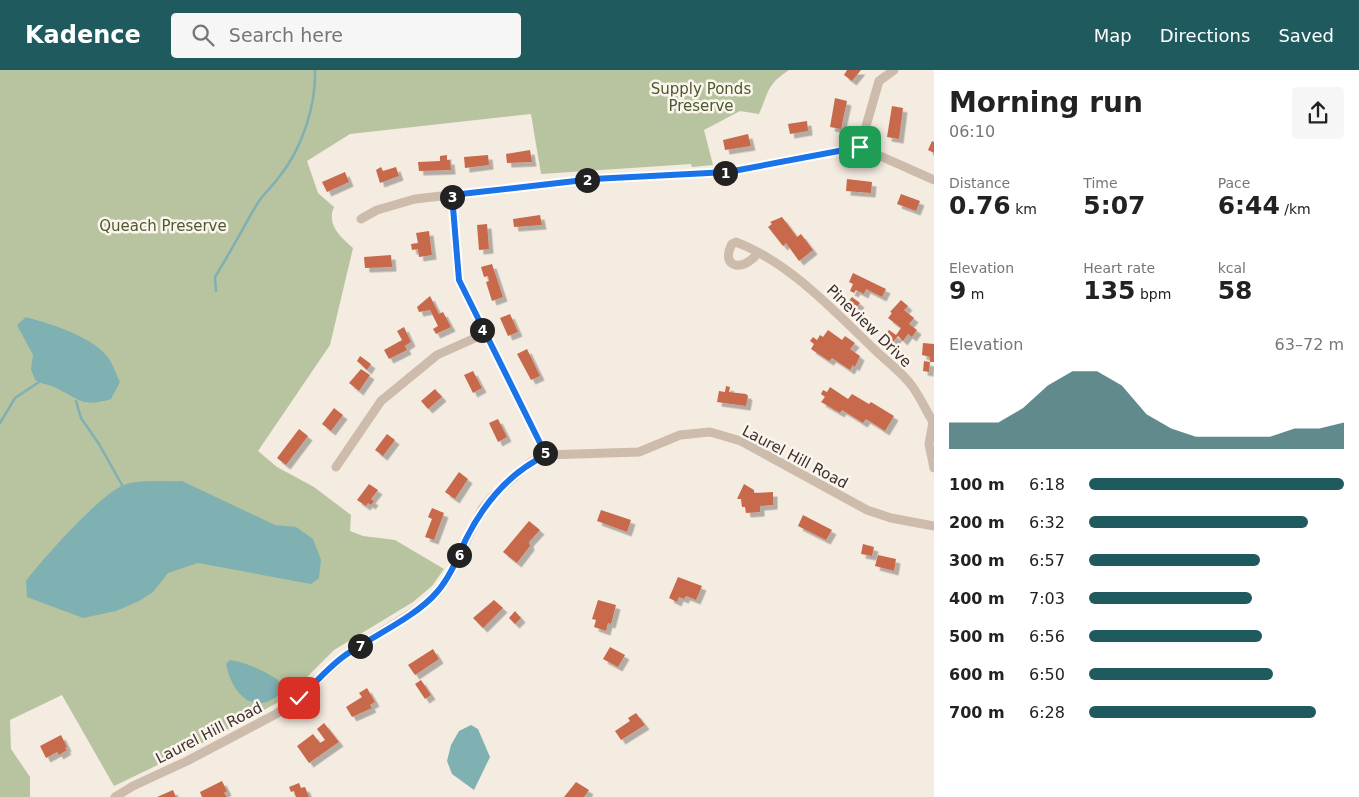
<!DOCTYPE html>
<html lang="en">
<head>
<meta charset="utf-8">
<style>
  body { margin:0; font-family:"DejaVu Sans",sans-serif; background:#f6f6f6; color:#222; height:100vh; display:flex; flex-direction:column; font-size:19px; white-space:nowrap }
  * { box-sizing:border-box; margin:0 }
  p { font-size:16px; color:#767676 }
  .icon { flex:none; width:28px; height:28px; fill:none; stroke:currentColor; stroke-width:2; stroke-linecap:round; stroke-linejoin:round }
  .map { position:relative; flex:1; overflow:hidden }
  .side { display:flex; flex-direction:column; background:#fff; width:425px }
  .side>* { flex:none }
  .pin { position:absolute; display:grid; place-items:center; width:42px; height:42px; color:#fff; margin:-21px; border-radius:10px; box-shadow:0 2px 8px #0006 }
  .km { position:absolute; width:25px; height:25px; margin:-12px; border-radius:50%; background:#222; color:#fff; font-size:14px; line-height:25px; text-align:center }
  .round { display:grid; place-items:center; flex:none; width:52px; height:52px; border-radius:5px; background:#f6f6f6 }
  .headline { display:flex; align-items:center; justify-content:space-between; height:85px; padding:0 15px }
  h1 { font-size:28px; font-weight:700; line-height:38px }
  .figures { display:grid; grid-template-columns:repeat(3,1fr); gap:8px; height:85px; padding:5px 15px }
  .figures div { display:grid; align-content:center }
  .figures b { font-size:25px; font-weight:700 }
  .figures small { font-size:14px; font-weight:400 }
  .figures p { font-size:14px }
  .chart { height:140px; padding:10px 15px }
  .chart p { display:flex; justify-content:space-between }
  .chart svg { width:100%; height:90px; margin-top:5px; fill:#1f5a5e; opacity:.7 }
  ul { padding:0 15px; list-style:none; font-size:16px }
  li { display:grid; grid-template-columns:80px 60px 1fr; align-items:center; height:38px }
  li i { height:12px; border-radius:6px; background:#1f5a5e }
  header { display:flex; align-items:center; gap:30px; box-sizing:border-box; height:70px; padding:0 25px; background:#1f5a5e; color:#fff }
  header strong { font-size:24px }
  nav { display:flex; gap:28px; margin-inline-start:auto; font-size:18px }
  .search { width:350px; height:45px; background:#f6f6f6; display:flex; align-items:center; gap:12px; box-sizing:border-box; padding:0 18px; border-radius:5px; color:#767676; font-size:19px }
  main { display:flex; flex:1; min-height:0 }
  .map>svg:first-child { display:block }
  .green { fill:#b8c4a0 }
  .water { fill:#7fb0b2 }
  .lines { fill:none; stroke-linecap:round; stroke-linejoin:round }
  .stream { stroke:#7fb0b2; stroke-width:2.5 }
  .building { fill:#c8694b; filter:url(#shadow) }
  .street { stroke:#cdbbac; stroke-width:9 }
  .route-casing { stroke:#fff; stroke-width:10 }
  .route { stroke:#1a73e8; stroke-width:6 }
  .labels { text-anchor:middle; dominant-baseline:central; stroke-width:5; stroke-linejoin:round; paint-order:stroke }
  .park-label { font-size:15px; fill:#4a5a2e; stroke:#fbf5ee }
  .street-label { font-size:15px; fill:#3b302b; stroke:#fbf5ee }
</style>
</head>
<body>
<header>
<strong>Kadence</strong>
<div class="search"><svg class="icon" aria-label="search" viewBox="0 0 24 24"><circle cx="10" cy="10" r="6"/><path d="M15 15l6 6"/></svg>Search here</div>
<nav><a>Map</a><a>Directions</a><a>Saved</a></nav>
</header>
<main>
<div class="map">
<svg width="934" height="727" viewBox="0 0 934 727">
  <defs>
    <filter id="shadow"><feDropShadow dx="4.5" dy="4.5" stdDeviation="0" flood-color="#0004"/></filter>
  </defs>
  <rect width="100%" height="100%" fill="#f4ebe1"/>
  <!-- green -->
  <path class="green" d="M0,0h789c-23,15 -20,22 -30,44l-19,-3 -36,19 9,35 -21,2 -1,-3 -150,10 -10,-60 -181,20 -43,27 11,32 16,14c-8,18 7,30 19,41l-23,97 -72,106 19,16 37,20 37,28 -1,16 13,5 32,4 49,29 -12,17 -19,16 -79,48 -48,48 -95,51 -77,37 -52,-91 -52,25 1,29 19,28v20h-30z"/>
  <!-- water -->
  <path class="water" d="M26,247c25,7 69,20 84,43 4,7 6,15 10,22l-9,17c-30,9 -31,0 -57,-12 -6,-3 -13,-3 -19,-7l-4,-11 2,-14 -16,-30z
    M182,411l93,44 21,2 17,12 8,21 -2,18 -8,6 -113,-21 -30,10 -15,19 -14,9 -23,10 -33,7 -56,-21 -1,-16c15,-20 76,-89 98,-96 18,-6 39,-3 58,-4z
    M230,590c16,2 46,15 56,28 -28,31 -53,10 -60,-24z
    M471,655l7,4 12,28 -16,33 -22,-16 -5,-13 4,-16 8,-14z"/>
  <g class="lines">
    <!-- stream -->
    <path class="stream" d="M216,221l-1,-14c15,-24 28,-49 42,-73 7,-11 15,-17 22,-27 23,-28 37,-71 36,-107
      M76,331l5,17 18,26 23,41
      M0,353l15,-25 24,-16"/>
  </g>
  <!-- building -->
  <path class="building" d="M847,0h14l-9,11 -8,-6z
    M835,28l12,3 -6,28 -11,-2z
    M892,36l11,2 -4,31 -12,-2z
    M807,51l1,10 -18,3 -2,-10z
    M748,64l3,12 -26,4 -2,-10z
    M932,71l2,1v11l-6,-3z
    M530,80l2,12 -25,1 -1,-9z
    M447,85v5h3l1,10 -32,1 -1,-9 22,-1v-5z
    M488,85l1,10 -24,3 -1,-11z
    M381,97l2,4 13,-4 3,9 -19,7 -4,-13z
    M345,102l4,10 -22,10 -5,-10z
    M847,109l25,3 -1,11 -25,-2z
    M901,124l19,7 -4,10 -19,-7z
    M540,145l2,10 -28,2 -1,-8z
    M782,147l15,20 4,-3 12,16 -14,11 -13,-18 -3,3 -15,-19 4,-3 -2,-2z
    M487,154l2,25 -10,1 -2,-25z
    M429,161l3,24 -13,2 -1,-8 -6,1 -1,-6 7,-1 -2,-10z
    M391,185l1,12 -27,1 -1,-11z
    M492,194l11,33 -11,4 -6,-19 3,-1 -1,-5 -4,1 -3,-10z
    M853,203l33,16 -4,8 -16,-8 -2,5 -8,-4 -2,3 -4,-2 3,-7 -4,-2z
    M430,226l9,18 4,-2 8,15 -15,7 -3,-5 5,-3 -8,-16 -11,2 -2,-5z
    M852,227l8,6 -7,9 -8,-6z
    M901,230l7,6 -4,4 10,8 -5,6 8,6 -5,7 -4,-3 -5,7 -5,-5 -6,7 -9,-6 6,-7 7,5 5,-7 -13,-10 4,-5 -2,-1z
    M510,244l8,18 -10,4 -8,-18z
    M404,257l7,15 -6,4 2,4 -18,9 -5,-9 18,-10 -5,-9z
    M828,260l14,10 3,-4 10,7 -5,6 10,7 -5,11 -2,-2 -3,5 -18,-12 -3,3 -18,-12 3,-5 -4,-3 3,-4 4,3 3,-5 3,2z
    M923,273l11,1v18h-4l-1,10 -6,-1 1,-10 6,1v-5l-8,-2z
    M527,279l13,27 -9,4 -14,-26z
    M360,286l11,8 -4,6 -10,-9z
    M361,299l9,6 -11,16 -10,-8z
    M473,301l9,17 -9,5 -9,-18z
    M726,316l4,1 -1,5 17,2 2,2 -2,10 -29,-4 2,-11 6,1z
    M830,317l18,12 4,-5 17,10 2,-2 23,14 -9,15 -19,-12 -3,4 -21,-13 -2,3 -19,-11 4,-5 -4,-3 2,-4 4,2z
    M435,319l7,8 -14,12 -7,-8z
    M334,338l9,7 -12,16 -9,-7z
    M498,349l9,18 -9,5 -9,-19z
    M299,359l9,7 -22,29 -9,-7z
    M387,364l8,6 -12,16 -8,-6z
    M459,402l9,7 -13,20 -10,-7z
    M369,414l9,6 -7,9 3,2 -3,4 -3,-2 -2,3 -9,-6z
    M744,414l10,6v3l19,-1v13l-13,1v6l-14,1 -1,-6h-3l-1,-8h-4z
    M432,438l12,5 -10,27 -9,-3 7,-18 -4,-2z
    M601,440l30,10 -4,12 -30,-11z
    M803,445l29,15 -6,10 -28,-14z
    M529,451l11,9 -11,12 1,4 -13,17 -14,-11z
    M863,474l11,3 -2,9 -11,-2z
    M878,485l18,4 -2,12 -19,-5z
    M678,507l24,9 -6,14 -10,-4 -2,3 -5,-2 -2,5 -8,-4z
    M494,530l9,8 -20,20 -10,-10z
    M598,530l18,5 -5,19 -3,-1 -2,8 -12,-4 2,-7 -4,-1z
    M515,541l6,7 -6,6 -6,-6z
    M610,577l15,8 -7,12 -15,-8z
    M433,579l6,10 -24,16 -7,-10z
    M421,610l10,15 -6,4 -10,-15z
    M367,618l8,14 -5,3 2,3 -20,9 -6,-10 16,-10 -3,-4z
    M636,643l9,12 -24,15 -6,-9 15,-10 -2,-3z
    M324,653l15,19 -30,21 -12,-17 16,-12 7,9 5,-3 -8,-11z
    M61,665l6,12 -2,1 2,2 -8,5 -2,-3 -11,6 -6,-12z
    M222,711l5,10 -3,2 3,4h-25l-2,-5z
    M576,712l13,8 -5,7h-20z
    M299,713l2,5 4,-1 4,10h-13l-2,-6 -3,1 -2,-5z
    M173,720l3,7h-19z"/>
  <g class="lines">
    <!-- street -->
    <path class="street" d="M860,77l19,-66 15,-11
      M452,125l7,86 87,174
      M361,149l16,-9 38,-11 178,-20 135,-7 132,-25 74,33
      M758,183c-17,21 -38,13 -26,-9l4,-2c53,20 98,69 138,107 12,12 28,23 38,37 8,11 14,24 21,36l-4,22 5,24
      M336,397l45,-66 56,-46 47,-21
      M115,727l18,-11 54,-25 89,-47 23,-16 46,-43 76,-48 16,-14 11,-15 34,-69 11,-13 38,-34 15,-7 93,-3 41,-17 30,-3 31,9 126,69 24,8 43,8"/>
  </g>
  <g class="lines">
    <defs>
      <path id="route" d="M299,628c16,-14 30,-32 48,-44 26,-18 70,-38 90,-62 13,-15 21,-35 29,-53 18,-36 43,-66 80,-84l-87,-175 -7,-85 141,-16 135,-7 132,-25"/>
    </defs>
    <!-- route casing -->
    <use href="#route" class="route-casing"/>
    <!-- route -->
    <use href="#route" class="route"/>
  </g>
  <g class="labels">
    <!-- park labels -->
    <g class="park-label">
      <text x="701" y="19">Supply Ponds<tspan x="701" dy="17">Preserve</tspan></text>
      <text x="163" y="156">Queach Preserve</text>
    </g>
    <!-- street labels -->
    <g class="street-label">
      <text transform="translate(869 256) rotate(44)">Pineview Drive</text>
      <text transform="translate(795 387) rotate(28)">Laurel Hill Road</text>
      <text transform="translate(209 663) rotate(-27)">Laurel Hill Road</text>
    </g>
  </g>
</svg>
<div class="pin" style="left:860px;top:77px;background:#1e9e55"><svg class="icon" aria-label="arrive" viewBox="0 0 24 24"><path d="M6 21V4h12l-3 4 3 4H6"/></svg></div>
<div class="pin" style="left:299px;top:628px;background:#d93025"><svg class="icon" aria-label="check" viewBox="0 0 24 24"><path d="M5 12l5 5 9-10"/></svg></div>
<b class="km" style="left:725px;top:103px">1</b>
<b class="km" style="left:587px;top:110px">2</b>
<b class="km" style="left:452px;top:127px">3</b>
<b class="km" style="left:482px;top:260px">4</b>
<b class="km" style="left:545px;top:383px">5</b>
<b class="km" style="left:459px;top:485px">6</b>
<b class="km" style="left:360px;top:576px">7</b>
</div>
<section class="side">
<div class="headline"><div><h1>Morning run</h1><p>06:10</p></div><a class="round"><svg class="icon" aria-label="share" viewBox="0 0 24 24"><path d="M12 15V3M7 8l5-5 5 5M5 13v7h14v-7"/></svg></a></div>
<div class="figures">
<div><p>Distance</p><b>0.76<small> km</small></b></div>
<div><p>Time</p><b>5:07</b></div>
<div><p>Pace</p><b>6:44<small> /km</small></b></div>
</div>
<div class="figures">
<div><p>Elevation</p><b>9<small> m</small></b></div>
<div><p>Heart rate</p><b>135<small> bpm</small></b></div>
<div><p>kcal</p><b>58</b></div>
</div>
<div class="chart"><p><span>Elevation</span>63–72 m</p>
<svg viewBox="0 0 160 44" preserveAspectRatio="none"><path d="M0 44V31L10 31L20 31L30 24L40 13L50 6L60 6L70 13L80 27L90 34L100 38L110 38L120 38L130 38L140 34L150 34L160 31V44z"/></svg>
</div>
<ul>
<li><b>100 m</b>6:18<i style="width:100%"></i></li>
<li><b>200 m</b>6:32<i style="width:86%"></i></li>
<li><b>300 m</b>6:57<i style="width:67%"></i></li>
<li><b>400 m</b>7:03<i style="width:64%"></i></li>
<li><b>500 m</b>6:56<i style="width:68%"></i></li>
<li><b>600 m</b>6:50<i style="width:72%"></i></li>
<li><b>700 m</b>6:28<i style="width:89%"></i></li>
</ul>
</section>
</main>
</body>
</html>
